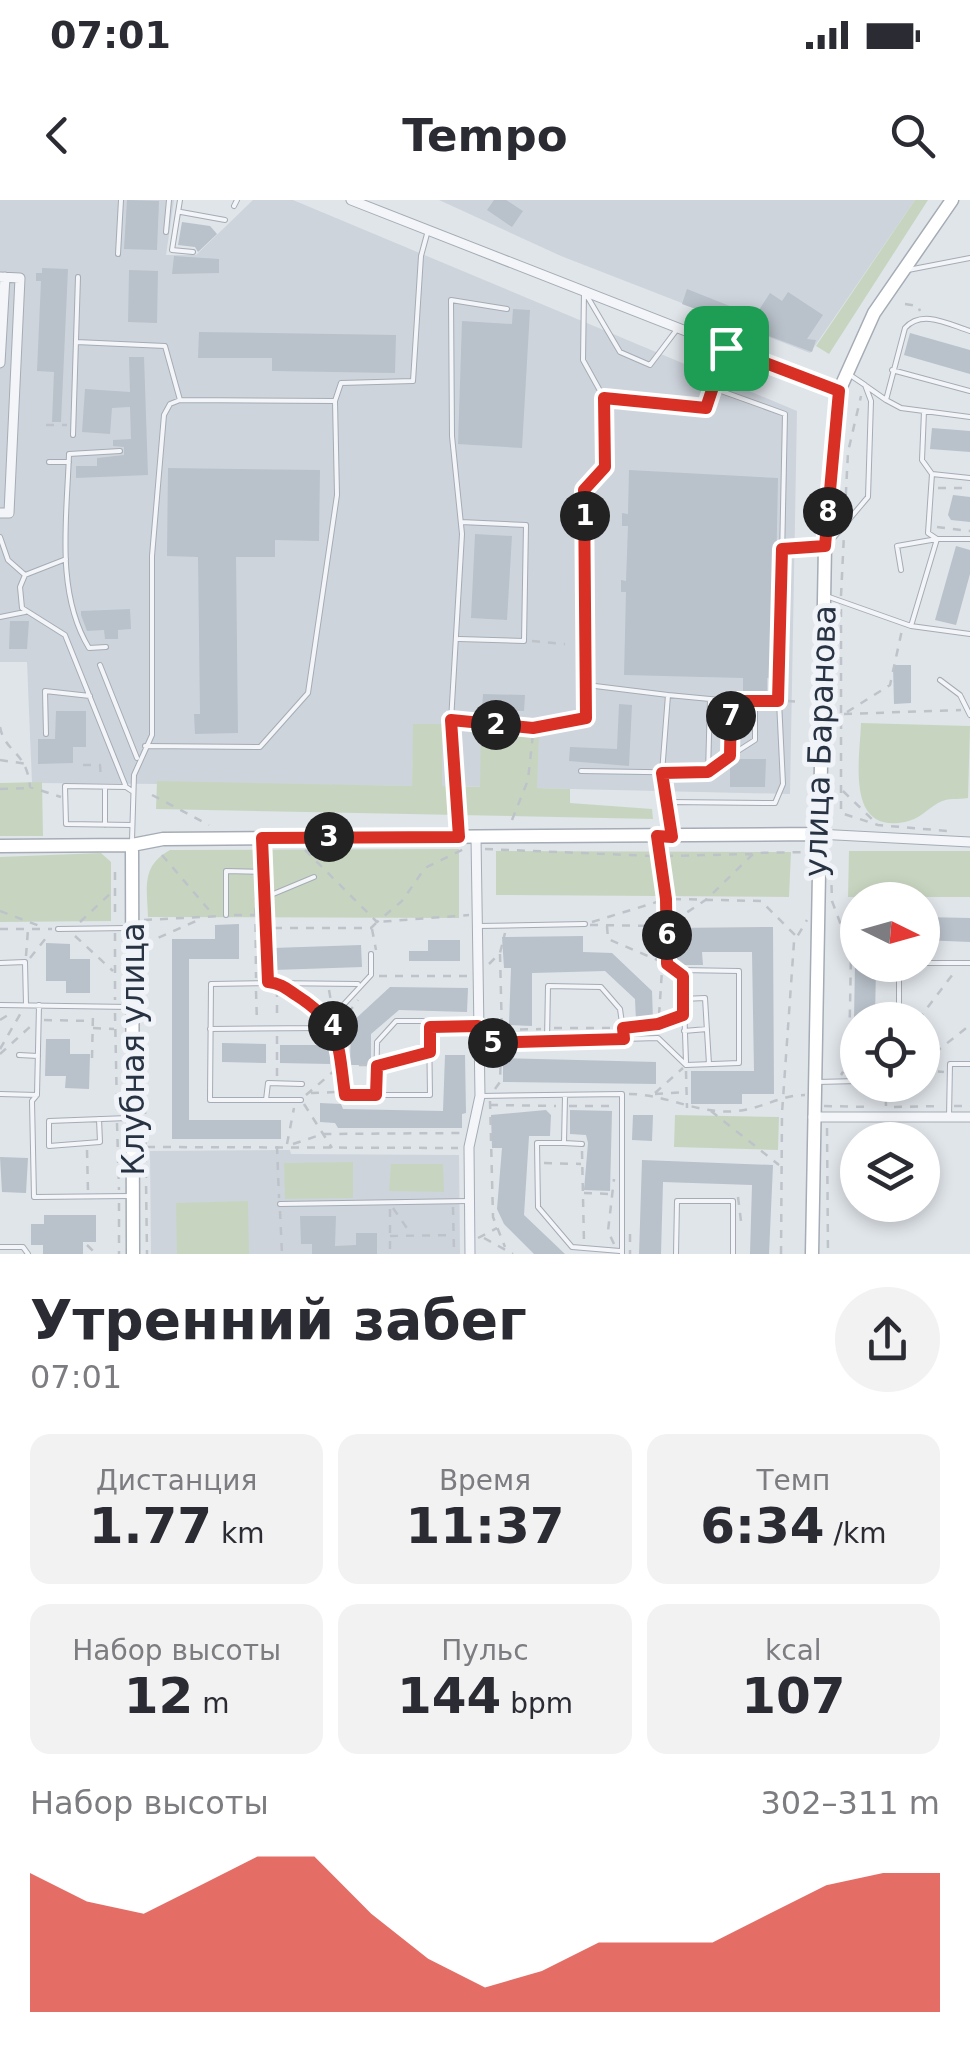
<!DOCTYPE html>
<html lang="ru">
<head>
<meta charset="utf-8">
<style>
  body { margin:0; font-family:"DejaVu Sans",sans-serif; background:#f2f2f3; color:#2b2b33; height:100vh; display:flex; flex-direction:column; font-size:38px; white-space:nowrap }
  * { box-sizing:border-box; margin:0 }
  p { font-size:32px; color:#7c7c81 }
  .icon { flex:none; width:55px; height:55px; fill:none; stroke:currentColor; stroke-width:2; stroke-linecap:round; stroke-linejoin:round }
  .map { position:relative; height:1054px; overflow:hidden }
  .panel { display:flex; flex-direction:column; background:#fff; flex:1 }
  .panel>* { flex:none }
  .needle { width:65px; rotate:95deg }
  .controls { position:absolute; left:840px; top:682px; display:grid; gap:20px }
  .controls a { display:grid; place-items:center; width:100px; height:100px; border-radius:50%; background:#fff; box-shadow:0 5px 15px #0003; font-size:50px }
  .pin { position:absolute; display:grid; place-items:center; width:85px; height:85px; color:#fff; margin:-42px; border-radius:20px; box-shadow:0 5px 15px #0006 }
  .km { position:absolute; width:50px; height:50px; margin:-25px; border-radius:50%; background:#222; color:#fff; font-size:28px; line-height:50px; text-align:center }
  .round { display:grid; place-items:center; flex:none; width:105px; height:105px; border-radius:52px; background:#f2f2f3 }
  .head { display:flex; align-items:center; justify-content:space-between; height:170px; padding:0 30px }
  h1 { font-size:55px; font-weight:800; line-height:75px }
  .figures { display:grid; grid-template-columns:repeat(3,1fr); gap:15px; height:170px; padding:10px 30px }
  .figures div { display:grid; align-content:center; border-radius:20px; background:#f2f2f3; text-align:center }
  .figures b { font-size:50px; font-weight:800 }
  .figures small { font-size:28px; font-weight:400 }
  .figures p { font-size:28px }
  .chart { height:280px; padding:20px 30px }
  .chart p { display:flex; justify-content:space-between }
  .chart svg { width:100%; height:180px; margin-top:10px; fill:#d93025; opacity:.7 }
  .status { display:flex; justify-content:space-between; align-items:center; height:70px; padding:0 50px; background:#fff; direction:ltr }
  .status svg { height:28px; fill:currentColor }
  header { display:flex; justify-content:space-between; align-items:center; height:130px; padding:0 30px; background:#fff; font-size:45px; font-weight:800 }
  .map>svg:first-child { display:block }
  .built { fill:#ced4dc }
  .green { fill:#c7d5c0 }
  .building { fill:#b9c1ca }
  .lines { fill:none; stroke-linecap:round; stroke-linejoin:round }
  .lane-casing { stroke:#a5acb5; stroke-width:6 }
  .street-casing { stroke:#a5acb5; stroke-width:11 }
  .secondary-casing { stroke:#a5acb5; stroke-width:15 }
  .path { stroke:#bec3c9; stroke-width:2.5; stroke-dasharray:8 8; stroke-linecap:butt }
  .lane { stroke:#f3f5f8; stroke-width:4 }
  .street { stroke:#f3f5f8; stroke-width:9 }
  .secondary { stroke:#fff; stroke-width:12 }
  .route-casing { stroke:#fff; stroke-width:20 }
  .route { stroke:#d93025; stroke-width:12 }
  .labels { text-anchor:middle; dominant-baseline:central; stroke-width:10; stroke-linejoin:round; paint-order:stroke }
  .street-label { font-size:32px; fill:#273343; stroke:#f0f3f7 }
</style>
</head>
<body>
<div class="status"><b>07:01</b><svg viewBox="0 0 49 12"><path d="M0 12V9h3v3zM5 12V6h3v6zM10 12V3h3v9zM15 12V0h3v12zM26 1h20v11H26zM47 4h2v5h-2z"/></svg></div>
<header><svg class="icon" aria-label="back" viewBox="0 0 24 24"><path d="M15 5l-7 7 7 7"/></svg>Tempo<svg class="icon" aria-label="search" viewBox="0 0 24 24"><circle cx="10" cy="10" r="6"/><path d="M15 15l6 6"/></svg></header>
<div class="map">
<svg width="970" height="1054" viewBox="0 0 970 1054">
  <rect width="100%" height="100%" fill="#e0e5ea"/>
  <!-- built -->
  <path class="built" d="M0,0h174l-8,55h30l57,-55h40l504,211 -7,383 -348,-8 -1,-62h-27l-2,62 -380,-3 -5,-121h-27z
    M439,0h476l-105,153 -249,-97z
    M290,950l1,4 168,1 1,99h-309l-1,-103z"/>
  <!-- green -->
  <path class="green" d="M915,0h13l-99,154 -13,-8z
    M861,523l109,3 -2,72c-10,2 -20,-1 -30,5 -12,7 -18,16 -33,19 -60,12 -45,-63 -44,-99z
    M413,524h29v62l38,1 1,-55 58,1 -2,55 33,1v14l82,6 1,10 -497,-10 1,-28 255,5z
    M42,582l1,54h-43v-53z
    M459,649v69l-311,-1c-1,-30 -7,-51 22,-67z
    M496,651l295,1 -2,45 -293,-2z
    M849,651h121v46h-122z
    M101,653l10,9v59l-111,1v-65z
    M675,915l104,2 -1,33 -104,-3z
    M353,962v36l-68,1 -1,-36z
    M443,964l1,28 -55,-1 2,-27z
    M248,1001l1,53h-72l-1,-51z"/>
  <!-- building -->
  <path class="building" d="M127,0l32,1 -2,49 -33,-1z
    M494,0h12l17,11 -11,16 -25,-17z
    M182,22l28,4 7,8 -19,18 -3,-5 -17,-2z
    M174,56l45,3v14l-47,1z
    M42,68l26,1 -7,153h-9l2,-50 -17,-1 4,-90h-5v-8h6z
    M129,70l29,1 -1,52 -29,-1z
    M687,89l68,27 15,-23 12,8 6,-9 35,23 -16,24 9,1 -4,12 -130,-48z
    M513,109l17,1 -8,138 -64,-4 4,-123 50,3z
    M199,132l197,3 -1,38 -123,-2v-13h-74z
    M910,133l60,17v24l-66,-19z
    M129,157h15l4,118 -72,3v-12h21v-8l27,-3v-8l-11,-1v-6l18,-1 -1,-32 -18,1 -2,26 -28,-2 3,-43 45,3z
    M932,228l38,3v21l-40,-3z
    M168,268l152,2 -1,71 -44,-1v17h-39l2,176 -43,1 -1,-20h6l-2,-157 -31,-1z
    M629,270l149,8 -4,200h-7v15l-6,4h-18v-19l-119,-3 2,-83h-5v-12l5,1 2,-55h-6v-13l6,1z
    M953,295l17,2v25l-19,-2 -3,-5z
    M475,334l37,2 -5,84 -36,-2z
    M956,346l14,4v24l-14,51 -21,-5z
    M130,409l1,20 -13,1v9h-13l-1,-9 -17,1 -6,-16v-4z
    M10,421h19l-2,28h-18z
    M893,465h18v38l-17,1z
    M483,494l42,1 -1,16 -42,-2z
    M619,504l13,1 -3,61 -60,-5 1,-14 47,2z
    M56,511h30v36h-13v16l-35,1v-25h17z
    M737,559h29l-1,28h-35v-24z
    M922,717l48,1v24l-48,-2z
    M239,724v35h-50v161h92v19h-109v-200h43v-14z
    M773,727l1,167h-32v10h-51v-33h63l-2,-119h-50l1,13h-25l-4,-3 -1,-34z
    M583,736v16l29,1 40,38 1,30h-17l-1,-22 -30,-28 -73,2v53l-23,-1 2,-57h-7l-2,-31z
    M428,740h32v21h-51v-10h19z
    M46,743l24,1v15h20v34h-24v-12h-20z
    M361,745l1,22 -88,3 -1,-22z
    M855,765h21l-1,55h-21z
    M390,787l78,1 -1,24 -68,-2 -28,24v31h-21l1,-42z
    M46,839h24v15h20l-1,35 -24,-1 1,-12h-21z
    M222,843l44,1v19l-44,-1z
    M280,845h50v19l-50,-1z
    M445,855h20l1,58 -4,1v14h-124l-3,-5 -15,-1v-19l21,1 2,5 100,2z
    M503,858l153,4v22l-153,-2z
    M546,910l5,5 -1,21h-21l-5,79 41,39h-31l-30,-30 -7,-15 5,-61h-10l-1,-33z
    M570,910l42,1 -2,80 -26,-1 4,-47 -2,-8 -16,-1z
    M633,915h20l-1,26 -20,-1z
    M0,957l28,1 -2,35 -24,-1z
    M642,960l131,5 -4,89h-19l2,-69 -89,-3 -2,72h-22z
    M44,1015h52v27h-13v12h-40v-9h-12v-21h13z
    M300,1016h36l-1,30 21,-1v-12h21v21h-65v-10h-11z"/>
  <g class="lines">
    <defs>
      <path id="lane" d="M180,0l-8,50 21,2
        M234,6l3,-6
        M181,12l44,8
        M166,32l3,-32
        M118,54l3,-54
        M908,70l62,-12
        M584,91l-1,69 21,38 1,69 -21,22 3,196 81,10 -6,78 9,57
        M587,96l33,56 30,13 28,-37
        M76,142l89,4 15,54
        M892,170l78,21
        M866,186l20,14 19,-72c17,-19 43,-4 65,3
        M604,198l102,10 7,-20
        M886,200l15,8 69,9
        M924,211l-2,49 10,14 38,4
        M73,235l5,-158
        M49,262h20
        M932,274l-4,59 9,6
        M0,337l8,23 17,15
        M830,342l38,-45 3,-96 -6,-16 -15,-10
        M782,349l40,-2
        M66,359l-41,16 -5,12 2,21 43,27 61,152 6,4
        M901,370l-4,-24 40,-7
        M829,397l82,29 59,8
        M0,417l25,-5
        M911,426l26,-87h33
        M459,439l65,2 2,-116 -65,-3
        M106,447l-17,1c-34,-56 -22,-131 -20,-194l51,-3
        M100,465l37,93
        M940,480l20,15 10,20
        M451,521l82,7 53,-10 1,-33
        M46,534l-1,-43 45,5
        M145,546l115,1 48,-54 29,-198 -2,-94 6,-18 72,-2 8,-125 6,-22
        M730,556l25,-16v-29
        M581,571l127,2 22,-17 1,-55 -63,-6
        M708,573l2,-74
        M105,587v38
        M126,587l-61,-1 1,38 66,1
        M670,602l105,1 8,-19 -4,-83 6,-287 -72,-26 13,-40
        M459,633l-8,-112 11,-187 -10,-98 -1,-136 56,9
        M657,637l9,62 1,65 16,11 3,87
        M132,640l2,-65 18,-40v-179l12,-141 6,-11 10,-4 155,1
        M263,643l5,140 -57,1 -1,116h56l2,-17 34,1
        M266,697l48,-20
        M226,715v-44l38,1
        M479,726l106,-2
        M58,729l70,-1
        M0,763l25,-1 1,43
        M922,763h48
        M268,783l90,1
        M683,799l22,-1 4,66
        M0,805l130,2
        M39,805l-2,90 -5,6 2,96 96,-1
        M899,820v-55
        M429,827l1,68h-54l1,-53 19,-21h27l6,6 49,-2
        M210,829l112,-1 49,-53v-21
        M684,831l23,-2
        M547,840l1,-54 53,1 19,22 4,28
        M483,843l175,-5 28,27 53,-2v-92l-59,-1
        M19,855l19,1
        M817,882l41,-1
        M0,894l37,1
        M345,895h31
        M480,896l142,-2v160
        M565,896l-1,47h-27l1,64 34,40 48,4
        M266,900h35
        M949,917l1,-53h20
        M99,919l1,23 -51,4v-25c26,-1 53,-2 79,-3
        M564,943l18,1
        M280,1004l189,-3
        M0,1047h23l5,7
        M676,1054l1,-53h56v53"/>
      <path id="street" d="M351,0l488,191
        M0,77l20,1 -11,235h-9
        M0,163l5,-86
        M817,634l153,8
        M813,917h157
        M470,1054l-1,-107 11,-51 -4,-259"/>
      <path id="secondary" d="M132,645l1,409
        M0,646l132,-1 31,-6 654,-5
        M812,1054l13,-708 14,-155 35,-78 78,-113"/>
    </defs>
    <!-- lane casing -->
    <use href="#lane" class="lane-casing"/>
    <!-- street casing -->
    <use href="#street" class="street-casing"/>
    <!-- secondary casing -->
    <use href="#secondary" class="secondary-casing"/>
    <!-- path -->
    <path class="path" d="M905,104l13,2 2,5
      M46,225h21
      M938,288h32
      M845,311l3,-59 13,-56
      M937,327l33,4
      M841,396l3,-62
      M841,409v204l37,12 69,6
      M532,441l33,3
      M737,501h37
      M787,501l16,1
      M847,512l43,-27 12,-55
      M844,514l117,-4
      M0,527c5,26 27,24 30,60l31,10
      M0,560l27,4
      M83,565h17l1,15
      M0,589l28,-1
      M843,591l34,33
      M152,595l57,30
      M512,620l16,-40 5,-46
      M485,649l167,7
      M305,650l72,72 25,-21 23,-33 39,-19
      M162,655l53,62
      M665,656l87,-2
      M831,669l1,32 19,51 -2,111 -8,12
      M115,672v48
      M255,676l1,102
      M673,699l88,2 35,35
      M0,711l45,17
      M234,715h27
      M144,720l77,-4
      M674,721l33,-22 47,-46 56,-1
      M80,722l34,-32
      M592,722l68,-21
      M590,725l72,1
      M607,726l1,13 54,23
      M274,728h97l6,-6 92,-7
      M0,729h52
      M372,729l4,21
      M115,733v67
      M75,736l38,35
      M144,744l52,-23
      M500,754l2,82
      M26,756l2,-27
      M30,758l20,-25
      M489,764l11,-11 5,-20
      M379,776h92
      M277,789v32
      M329,790l3,17
      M256,791l1,32
      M291,792l34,24
      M115,813l2,97
      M0,820l11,-7
      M44,820l49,1
      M918,820l38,-50
      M93,828l21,1
      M554,828h62
      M629,828l50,-11
      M504,830l37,-1
      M658,831l4,-61
      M0,849l22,-38
      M0,854l32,-29
      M92,858l1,-44
      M922,863l48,-38
      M385,864l35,-9
      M922,870l22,2
      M686,871l1,37
      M277,876v-42
      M885,885l1,21
      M344,889l-8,-59 22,-30
      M495,889l5,-7 1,-33
      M311,893l27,-1
      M655,893l28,-25
      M629,894c38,0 69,21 108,17 24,-2 44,-16 68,-16
      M655,894l32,-2
      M306,895l35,-30h31
      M490,901l3,116 12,30
      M304,904l28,44
      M490,905l66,1
      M145,906l2,148
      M569,906h47
      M824,906l47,1
      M954,906h16
      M894,907l47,-1
      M711,911l68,54
      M117,923l2,67
      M827,928l1,126
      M287,944l7,-36
      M293,944l30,-10 140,-1
      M277,946l2,52
      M147,947l311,1
      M87,950l1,42
      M582,951l2,92
      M544,963l37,1
      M584,993l27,1
      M738,997l3,24
      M119,1003v51
      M453,1007l1,46
      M393,1008l18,26
      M390,1009v45
      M280,1011l2,43
      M630,1034v20
      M390,1036l64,-1
      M478,1038l19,-10
      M484,1038l29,16
      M614,1044l-6,-13 6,-52
      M87,1045l9,9
      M781,1054l1,-141 12,-171 13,-22"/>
    <!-- lane -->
    <use href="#lane" class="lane"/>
    <!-- street -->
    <use href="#street" class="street"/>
    <!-- secondary -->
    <use href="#secondary" class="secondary"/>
  </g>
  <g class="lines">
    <defs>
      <path id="route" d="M726,148l113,43 -14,155 -43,3 -4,152h-47l-1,55 -22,16 -46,1 10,64 -15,-1 9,63 1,65 16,12v39l-25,9 -35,4 1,11 -146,4v-17l-48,1v25l-53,14 -1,29h-31c-7,-50 -3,-71 -49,-100 -9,-6 -16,-12 -28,-13l-6,-144 197,-1 -8,-117 82,8 53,-10 -2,-228 21,-23 -1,-69 102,10z"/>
    </defs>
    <!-- route casing -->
    <use href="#route" class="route-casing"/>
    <!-- route -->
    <use href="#route" class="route"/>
  </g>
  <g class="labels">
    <!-- street labels -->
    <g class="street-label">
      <text transform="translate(820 541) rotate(-88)">улица Баранова</text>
      <text transform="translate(133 849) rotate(-90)">Клубная улица</text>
    </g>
  </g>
</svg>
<div class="controls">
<a><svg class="needle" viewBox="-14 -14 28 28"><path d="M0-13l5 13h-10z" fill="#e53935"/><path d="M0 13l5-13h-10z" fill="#7c7c81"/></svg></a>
<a><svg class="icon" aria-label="locate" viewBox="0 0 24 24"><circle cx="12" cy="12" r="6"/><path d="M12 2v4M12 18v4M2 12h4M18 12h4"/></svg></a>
<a><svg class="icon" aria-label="layers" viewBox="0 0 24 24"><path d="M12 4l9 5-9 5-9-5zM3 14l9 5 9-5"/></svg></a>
</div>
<div class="pin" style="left:726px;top:148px;background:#1e9e55"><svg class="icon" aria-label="arrive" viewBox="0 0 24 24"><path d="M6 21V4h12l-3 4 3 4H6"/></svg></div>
<b class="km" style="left:585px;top:316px">1</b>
<b class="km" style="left:496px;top:525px">2</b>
<b class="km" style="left:329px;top:637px">3</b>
<b class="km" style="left:333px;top:826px">4</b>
<b class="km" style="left:493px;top:843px">5</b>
<b class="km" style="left:667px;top:735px">6</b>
<b class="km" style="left:731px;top:516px">7</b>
<b class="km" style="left:828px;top:312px">8</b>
</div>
<section class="panel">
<div class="head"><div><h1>Утренний забег</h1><p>07:01</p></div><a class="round"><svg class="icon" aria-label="share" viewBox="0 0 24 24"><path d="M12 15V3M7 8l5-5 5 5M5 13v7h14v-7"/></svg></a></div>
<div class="figures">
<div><p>Дистанция</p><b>1.77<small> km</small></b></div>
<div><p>Время</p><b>11:37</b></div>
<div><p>Темп</p><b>6:34<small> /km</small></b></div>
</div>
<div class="figures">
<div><p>Набор высоты</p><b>12<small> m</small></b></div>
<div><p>Пульс</p><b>144<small> bpm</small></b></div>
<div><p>kcal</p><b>107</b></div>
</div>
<div class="chart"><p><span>Набор высоты</span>302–311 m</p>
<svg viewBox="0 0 160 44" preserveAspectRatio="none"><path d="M0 44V10L10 17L20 20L30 13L40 6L50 6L60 20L70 31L80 38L90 34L100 27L110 27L120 27L130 20L140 13L150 10L160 10V44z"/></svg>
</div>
</section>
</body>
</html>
